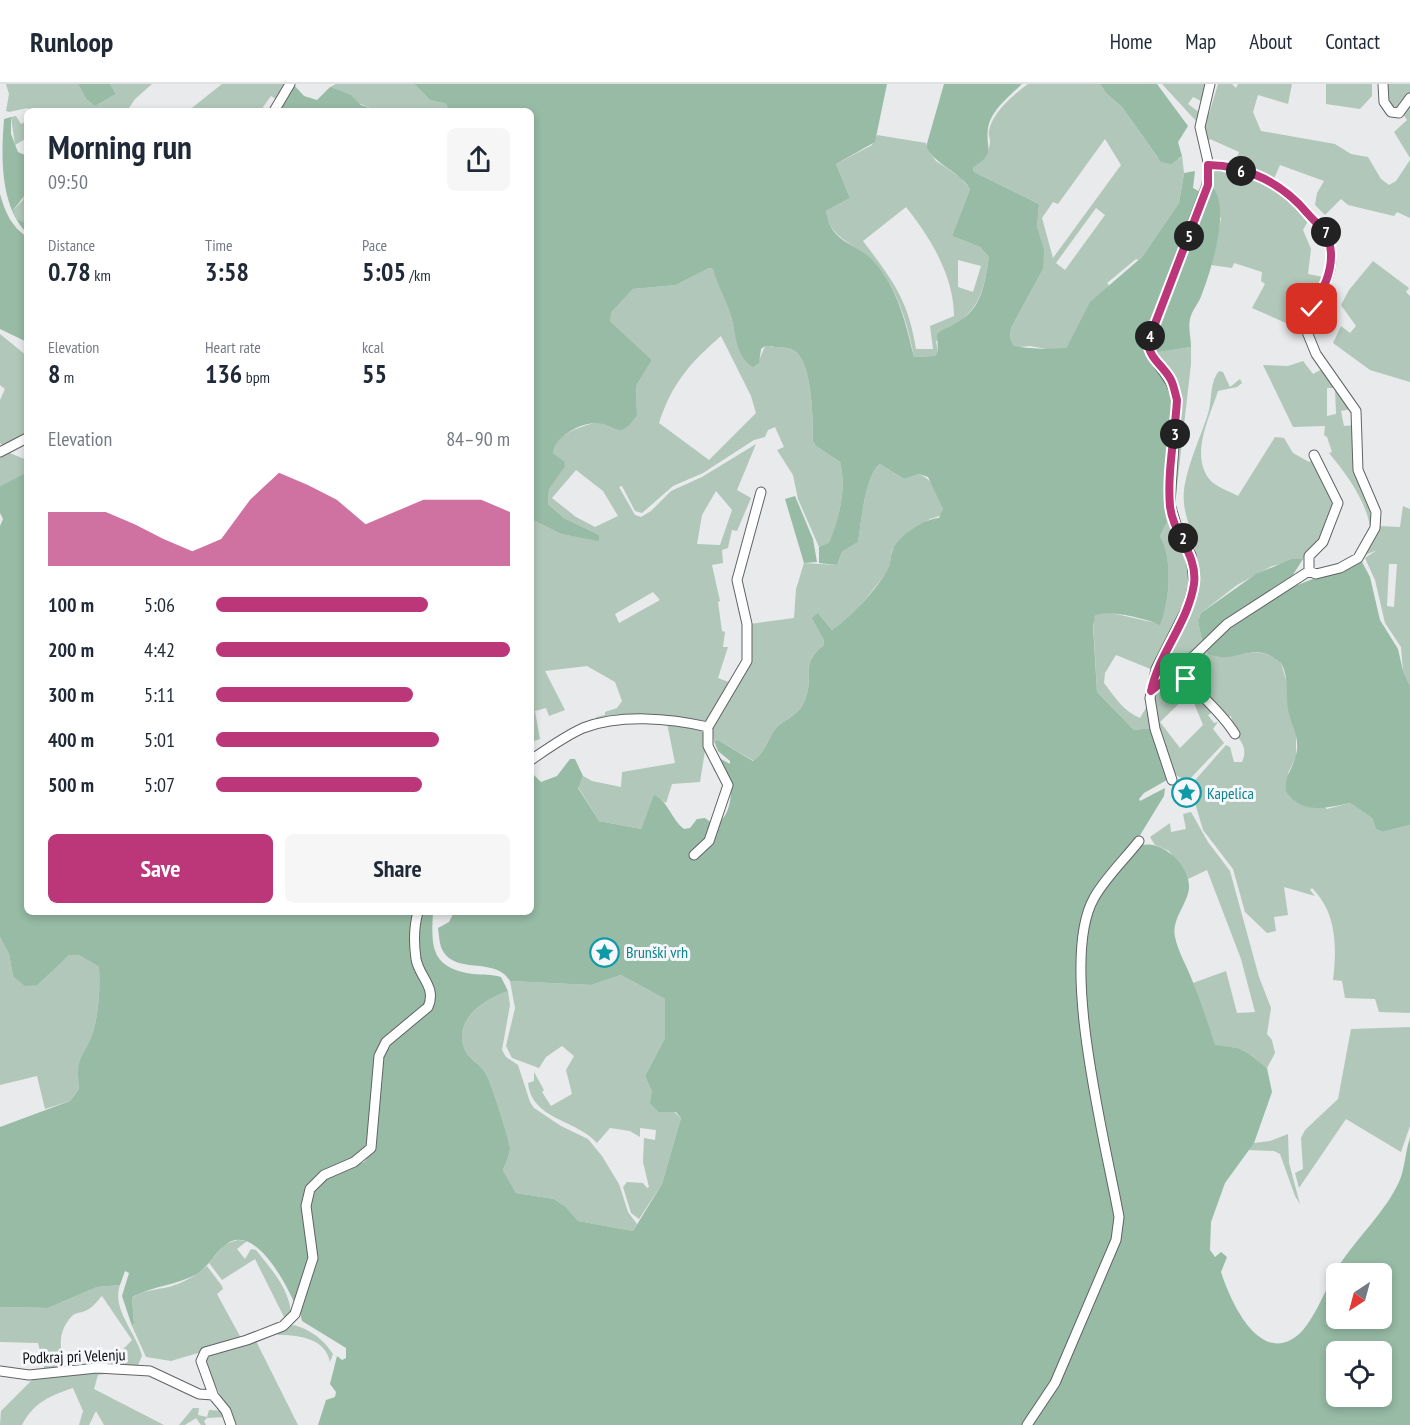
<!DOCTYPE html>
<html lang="en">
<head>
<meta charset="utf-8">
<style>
  body { margin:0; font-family:"PT Sans Narrow",sans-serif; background:#f6f6f7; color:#1f2937; height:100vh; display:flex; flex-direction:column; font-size:22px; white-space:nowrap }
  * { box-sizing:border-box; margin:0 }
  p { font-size:20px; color:#747a83 }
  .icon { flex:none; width:33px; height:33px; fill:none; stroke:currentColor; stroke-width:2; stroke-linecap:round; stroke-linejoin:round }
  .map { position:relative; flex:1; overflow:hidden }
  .side { position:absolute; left:24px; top:24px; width:510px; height:807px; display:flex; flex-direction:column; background:#fff; border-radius:9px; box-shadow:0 3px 9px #0003 }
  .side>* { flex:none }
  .needle { width:39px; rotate:216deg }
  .buttons { position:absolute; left:1326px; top:1179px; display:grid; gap:12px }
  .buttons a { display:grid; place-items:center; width:66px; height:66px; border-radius:9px; background:#fff; box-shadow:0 3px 9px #0003; font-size:30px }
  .pin { position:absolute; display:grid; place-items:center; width:51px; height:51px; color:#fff; margin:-26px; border-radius:12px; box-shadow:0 3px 9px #0006 }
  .km { position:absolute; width:30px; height:30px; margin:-15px; border-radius:50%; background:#222; color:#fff; font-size:16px; line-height:30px; text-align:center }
  .round { display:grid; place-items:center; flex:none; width:63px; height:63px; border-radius:9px; background:#f6f6f7 }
  .summary { display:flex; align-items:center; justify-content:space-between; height:102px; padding:0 24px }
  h1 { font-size:33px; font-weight:800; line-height:45px }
  .stats { display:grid; grid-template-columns:repeat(3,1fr); gap:9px; height:102px; padding:6px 24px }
  .stats div { display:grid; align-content:center }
  .stats b { font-size:26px; font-weight:800 }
  .stats small { font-size:16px; font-weight:400 }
  .stats p { font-size:16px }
  .chart { height:168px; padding:12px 24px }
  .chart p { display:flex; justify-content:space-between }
  .chart svg { width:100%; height:108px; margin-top:6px; fill:#bc377a; opacity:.7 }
  .button { display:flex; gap:12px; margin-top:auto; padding:12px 24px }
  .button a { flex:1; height:69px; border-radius:9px; background:#bc377a; color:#fff; font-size:24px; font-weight:800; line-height:69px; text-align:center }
  .button a+a { background:#f6f6f7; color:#1f2937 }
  ul { padding:0 24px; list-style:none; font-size:20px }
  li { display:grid; grid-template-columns:96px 72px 1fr; align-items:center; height:45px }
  li i { height:15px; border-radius:8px; background:#bc377a }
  header { display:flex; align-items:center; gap:36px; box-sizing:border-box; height:84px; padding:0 30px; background:#fff; border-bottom:2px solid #e0e1e3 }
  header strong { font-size:28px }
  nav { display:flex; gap:33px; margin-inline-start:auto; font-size:21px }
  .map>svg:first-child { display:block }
  .green { fill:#b0c7b9; fill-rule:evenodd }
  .forest { fill:#97bba5; fill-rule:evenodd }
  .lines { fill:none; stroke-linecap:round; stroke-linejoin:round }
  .minor-casing { stroke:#616365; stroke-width:11 }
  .minor { stroke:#fff; stroke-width:9 }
  .route-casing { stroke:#fff; stroke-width:12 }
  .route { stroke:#bc377a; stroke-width:8 }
  .labels { text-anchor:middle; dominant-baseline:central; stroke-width:6; stroke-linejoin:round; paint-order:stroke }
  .culture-label { font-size:16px; fill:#0d838f; stroke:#f5f7fa; text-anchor:start }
  .street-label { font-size:16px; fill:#101011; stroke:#f5f7fa }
</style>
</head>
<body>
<header>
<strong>Runloop</strong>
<nav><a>Home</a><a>Map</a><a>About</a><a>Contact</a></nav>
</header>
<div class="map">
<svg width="1410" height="1341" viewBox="0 0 1410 1341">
  <rect width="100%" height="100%" fill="#e8eaec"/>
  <!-- green -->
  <path class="green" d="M6,0h72l8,15 9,7 21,-12 -6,-10h42l-17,15 -8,12h-94l-6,-3 -18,4 -3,-1 3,-17z
    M222,0h65l-11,15 -5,-3 -8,11 2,4h-77z
    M336,0h78l16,16 16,4 3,7c-21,0 -54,4 -72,-1 -13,-3 -35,-15 -47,-23z
    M1028,0h72l6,9 16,14 36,51 21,1 3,-3 2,17 -5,30 -37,54 -4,3 -2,-1 -29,24 2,2 -42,62 -15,3 -22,-4 -11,1 -6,-2 -3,-8 1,-9 32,-59 -6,-42 2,-23 -65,-32 -1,-4c9,-6 17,-15 17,-27 0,-3 -2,-6 -1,-10 3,-18 25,-37 39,-47zM1105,55l16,26 -68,93 -11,-40 11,-16 5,2zM1096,124l9,7 -40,55 -9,-7z
    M1162,0h46l-5,18 -10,-5 -5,7 12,9 -4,8z
    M1218,0h14l4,4 2,-4h54l-4,20 -30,-9 -5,17 8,19 74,13 16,10 17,3 13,22 8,6 7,-4 14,-21v58l-13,-6 -3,4 -46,-11 -7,-6 -16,16 -10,-10 2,-12 7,-12 -44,-16 -7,16 -40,-14 6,-15 -29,-13 -5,7 -1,-33 5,1z
    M1326,0h46v12l-12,13 -34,-5z
    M1385,0h25v10l-9,15 -12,-1z
    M1410,20v54l-16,-26 13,-12 -4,-6z
    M16,32l5,8 6,-3v17l-12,7 -4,-28z
    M877,51l49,8v4l10,14 24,16 10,12 -18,47 28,11 9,10c-4,23 -6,44 -25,61 -14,13 -15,1 -28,24l2,9 -3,5 -21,1c-5,-27 -13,-56 -28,-79 -6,-9 -17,-21 -26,-27 -17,-13 -31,-17 -34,-40l24,-13 -14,-34 36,-19zM906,123c24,30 48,69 48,109l-24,10 3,23h-17c-8,-50 -23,-68 -53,-108zM958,176l23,6 -8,26 -15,-5z
    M1219,85l21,3 43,20 25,29 -5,9 8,19 -3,25 15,3 -19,54 -52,-23 13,-24 -4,-3 1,-9 -28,-9 -2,5 -21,-3 10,-46 -11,-34 5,-15z
    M27,92v47l-10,-4 -4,-9 10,-10z
    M1373,177l36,27 -3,4 4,4v86l-40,-12 -37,-27 8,-17 9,7 6,-7 -15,-21 8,-15z
    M709,184l4,1 17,43 5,22 22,31 8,-19c8,2 20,0 28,4 20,10 20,72 20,91l3,5 24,16c7,27 -1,56 -11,82l-10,3 -21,-48 -5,-24 -16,-25 7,-3 -9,-20 -7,3 -3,7 -11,3 -51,33 -30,13 -31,27 -7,-2 -13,-25 -3,1 16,28 6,2 10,-6 20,-20 31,-14 54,-33 -19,46 14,8 -14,33 -5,-1 -4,18 -6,2 1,13 -11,2 8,36 -2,1 4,29 3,1 -2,15h5l-10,31 16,6 -25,40 -112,-3 -1,-4 9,-2v-3l12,-4 5,-7 -7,-19 -28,-16 -42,5 20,39 -16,6 -3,-8 -11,3 5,28 -9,3v-223l30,15 38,6v-5l-35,-17 -16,-14 1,-15 15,-28 -11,-8c2,-28 61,-34 84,-38l-1,-29 16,-26 -42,-39v-9l23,-23 43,-4zM721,252l30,60 5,17 -47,47 -50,-37c13,-40 31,-60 62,-87zM576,386l27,21 15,25 -23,11 -19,-10 -24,-19zM716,407l16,19 -12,35 -23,-1 5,-29zM653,508l7,8 -41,23 -4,-9z
    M0,250l27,22v68l-4,14 -18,9 -5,-4v-43l5,-11 -5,-4z
    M1191,263v17l-17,148 5,-119 -7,-18 -20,-22z
    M1303,277l10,13 11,-6 28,41 -11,2 3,15 12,-1 -2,27 19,56 -2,25c-3,-30 -23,-57 -42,-80l3,-1 -5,-15 -3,-2 1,-9 -32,1 -30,-62 25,1zM1327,304h8l1,26 -9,2z
    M1219,287l4,1 7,15 10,-8 2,4 -5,4 -19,4c-8,26 -30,67 -6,91 7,6 17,9 26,14l37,-59 9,1 9,15 16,9 3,-2 24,38 -16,43 -17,18 -31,7 -35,19 -36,28 -3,8 5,24 -42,33h-4c5,-17 15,-30 21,-46 7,-19 14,-42 18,-62 3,-23 -10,-46 -12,-67 -3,-27 18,-67 25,-93 3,-14 1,-28 10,-39z
    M7,368l20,8v12l-27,14v-30z
    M880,380l24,15 15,-5c15,6 25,25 24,41l-13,4 -33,25 -5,6 -3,19 -34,44 -23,17 -13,-16 5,31c-26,18 -8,31 -20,57 -4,12 -18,17 -27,25 -10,11 -11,25 -23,34l-36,-21 -4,1 -3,-12 34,-58 5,-47 44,-6 2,-29 8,-26 33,2 5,-13 16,-10c3,-17 7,-68 22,-78z
    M1403,422l7,3v177l-7,-15 -2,-24 -16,-24 -10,-43 -10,-22 12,-8 -14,6 15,-30 22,1zM1389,480h8l-3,43 -7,-1z
    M1170,432l22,51 -4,32 -35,71 -37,-15 -11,18 -1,10c10,13 20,29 36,35l7,-12 4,22 -17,2 -37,-38 -4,-73 6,-7 4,-1 57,13c10,-22 13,-67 0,-88z
    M1206,566l2,4c28,11 46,-15 73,9l6,20 2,30 7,16v28l-8,16 39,36 23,-6 22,15 4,11 6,3 28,-7v188l-31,-1 -4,-13 -30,-1 -3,-17 -9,-1c4,-33 4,-67 -21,-92l-2,2 5,6 -31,-9 4,28 -14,2 2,14 -9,2 -22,-21 -12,-43 -30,-39 -13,-44 36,-41 4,2 4,15h8c8,-18 -6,-22 -10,-37 -1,-3 0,-6 -1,-9l-4,1 -21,-17 -23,-32z
    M1177,590l38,37 -7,4 6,8 4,-1 -5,7 11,14 -37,39 -14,-9 -14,-39 -6,-38 9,-12zM1190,609l13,32 -23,23 -20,-26z
    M667,639l22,3 7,4 2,-3c10,9 13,22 23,32v5l9,14 -16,-7 -6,-19 -3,-1 -5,31 -28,2 -6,19 -12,-7 -13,33 -42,-8 -21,-34 5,-11 9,5 29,6 1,-15 53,-9z
    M1191,728l17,30 22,29 29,106 12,31 -4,26 5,6 3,13 -8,15 -19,-15 -10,-5 -23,-2 -22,-63 33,-12 11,42 18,-1 -14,-53 -34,-89 -19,9 -19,-28 -14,-6 -5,-8 20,-14 1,9 15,-3 -3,-15z
    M0,853l9,17 4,22 42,-9 14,-12h10l20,12c1,22 0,44 -6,65 -8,26 -18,25 -14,57l-9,12 -25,8 -8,-33 -37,9z
    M621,891l44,24v39l-20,38 7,16 29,26 -19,66 -23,35 -8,-6 -8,-26 4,-5 16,1 4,5 2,-1 -6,-25 1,-24 11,2 1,-10 -16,-2v9l-10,-6 -20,-3 -13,15c-21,-24 -65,-23 -69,-60l6,-2v-9l10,18 -2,2 9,14 21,-12 -6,-24 8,-14 -12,-10 -16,11 -7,11 -27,-10 -6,-12 9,-38 -5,-27 81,4z
    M508,907l2,14 -8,45 4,7 12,8 12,37 4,6 27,18 27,13 14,17 17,28 9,28 9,12 -4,7 -55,-10 -12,-14 -12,-8 -38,-6 -13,-23c2,-6 7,-15 7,-22 -1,-9 -19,-66 -24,-74 -5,-10 -17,-14 -21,-24 -13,-30 19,-51 43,-59z
    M1410,943v99l-9,26 -55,-33 -47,69 -4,-15 8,-4 -2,-31 4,-8 33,-31 13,-70z
    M1288,1050l1,29 11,41 -5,-8 -15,-42 -6,-3 -27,-1 7,-7 16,-2z
    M238,1156l9,1 -10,8 8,10 6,-10 5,1c15,19 32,37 35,62l-6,7 -30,-60 -33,21 -13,-17 16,-19z
    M207,1182l15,20 1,3 -6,5 25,46 -71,21 -25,-4 -14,-31 2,-3 -2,-25c11,-8 24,-8 37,-11 14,-4 28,-12 38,-21z
    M120,1201c-9,24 17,49 22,71l-4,9 -29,-1 23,-24 -30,-44c-4,4 -8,10 -13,13 -6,4 -13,3 -17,7 -14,14 -16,38 0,50l-27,5 -7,-28 -38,-1v-35l48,1 49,-21z
    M294,1241c17,5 29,14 39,29l-3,8c-5,-25 -33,-27 -53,-27l10,-9z
    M256,1257l42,84h-66l-4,-15 -24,-46 8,-12z
    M107,1286l-2,4 -7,1 -4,14 70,36h-60l-8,-14 -7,14h-10l4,-14 -10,-23c-22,7 -40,15 -51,37h-22l1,-14 32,-32z
    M193,1324h6l-1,7 9,2 2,-7 14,1 3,6 -19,1 -3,3 2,4h-5l-5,-7 -11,7h-6z"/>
  <!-- forest -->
  <path class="forest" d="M78,0h32l6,10 -21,12 -9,-7z
    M414,0h473l-12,58 -39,22 14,34 -24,13c5,34 30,30 49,52 23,26 31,61 39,94l21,-1 3,-5 -1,-17c8,-7 16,-8 24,-14 22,-14 24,-40 28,-63l-9,-10 -28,-11 18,-47c-11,-18 -33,-23 -44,-42l18,-63h78c-11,11 -31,26 -34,44 -3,22 9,23 -15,40l1,4 65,32 -2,23 7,23 -1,19 -32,59 -1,9 3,8c9,4 43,5 54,2l23,-45 52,-45 37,-54 5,-30 11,-2 -2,17 9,5 -59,151 3,10 16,17 12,26 -4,119 -10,20c13,21 10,66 0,89 -12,-6 -56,-17 -65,-9l-2,10 4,66 37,38 17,-2 16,52 -23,13 -5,6 1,2 25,-13 -1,8 -30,49 3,2c21,-11 51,16 52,38 1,17 -18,33 -14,52 3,15 12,29 17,43 9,22 16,44 23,65l23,3 10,5 19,15 5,24 -18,51 -29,40 -14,39 -1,28 5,7 6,-5 6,5 -6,15c9,28 38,95 77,63 16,-13 30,-52 42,-71 18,-27 45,-52 59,-82 6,-13 6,-30 11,-44v287h-1092l8,-25 9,-3 1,-5 -6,-8 7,-28 5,4 4,-2v-10l-44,-27 -3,-12 16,-47 1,-19 -7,-43 6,-12 12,-10 37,-16 12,-15 7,-95 10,-13 39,-31 3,-9 -2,-11 -13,-24 -4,-24 5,-28h12c-2,36 -2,56 40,62 10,1 18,0 28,3l7,14c-24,8 -56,29 -43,59 4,10 16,14 21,24 5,8 23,65 24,74 0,7 -5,16 -7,22l13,23 38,6 12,8 12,14 55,10 29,-47 19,-66 -5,-6h-17l-9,-9 2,-11 -7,-16 20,-38v-39l-44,-24 -30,10 -81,-4c-15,-26 -57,-4 -69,-34 -2,-6 -2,-13 -3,-19l11,-6 5,-10h77v-140l10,10 16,-6 13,-17h5l8,17 -5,12 21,33 42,8 13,-34c15,7 17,24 30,34l6,-1 7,-9 8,-1 8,6c16,-2 20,-29 17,-43 -2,-8 -9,-13 -9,-22l9,5v-3l-12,-10 -4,-10 4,-1 35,21c13,-8 14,-23 24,-34 9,-8 23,-13 27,-25 12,-26 -6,-38 20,-57l-1,-7 -11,-20 6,-5 14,17c23,-16 40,-36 55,-59 4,-6 3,-15 6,-22 7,-14 31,-30 46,-31l4,-9 -15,-32 -9,-3 -15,5 -24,-15c-15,10 -19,61 -22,78l-16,10 -5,13 -18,-2v-16l10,-4c10,-25 18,-54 11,-81l-24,-16 -3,-5c0,-19 0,-81 -20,-91 -8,-4 -20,-2 -28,-4l-4,3 -2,14 -6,4c-19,-11 -17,-39 -24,-57 -5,-14 -12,-27 -16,-41l-4,-1 -33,17 -43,4 -22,23 -1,9 42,39 -16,26 1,29c-19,27 -20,9 -40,8 -16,-1 -43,14 -44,30l11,8 1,5 -16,23 -1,15 16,14 35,17v6l-38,-7 -30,-15v-408h-82l-3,-7 -16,-4zM1336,1190h46v44h-46zM1336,1268h46v44h-46z
    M1100,0h57l31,42 -10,16 4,14 -11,8 -10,-2 -39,-55 -16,-14z
    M294,1l10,11 13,4 13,-13 21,8 10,10 17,6h-101z
    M11,33v17l7,18 9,4 -2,39 -12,15 4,9 10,4v10c-27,-27 -26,-76 -23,-114z
    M1210,101c23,18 1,85 -8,109 -3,9 -10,16 -12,25 -2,10 1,18 1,28l-39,6 1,-14z
    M0,110c5,18 11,32 27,43v105l-27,-13z
    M27,388v440h388c-3,15 -6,29 -3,44 3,15 19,30 15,46l-48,46 -9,96 -5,9 -54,29 -1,78 -14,42h-2c-9,-20 -40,-80 -69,-57 -11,9 -17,23 -30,30 -19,10 -41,11 -61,21l-2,2 2,25 -2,3 -10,-30 7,-23 -4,-2 -5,14 -23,2 -49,21 -48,-1v-180l70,-26 9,-12c-4,-34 5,-30 14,-57 6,-21 7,-43 6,-65l-20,-12h-10l-32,30 -12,1 -12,-10 -4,-22 -9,-17v-411l3,-7 -3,-6v-27z
    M795,412l18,43 4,23 -13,1 -19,-64z
    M1292,475h11l-14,22 -86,64 -5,-24 3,-8 55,-39z
    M1361,476l9,17 10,43 18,29 5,22 7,15v139l-28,7 -6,-3 -4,-11 -22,-15c-23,5 -49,12 -64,-12 -2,-14 7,-23 10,-36 4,-16 -3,-27 -7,-41 -4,-17 1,-35 -8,-51 -28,-25 -43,3 -73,-9l-2,-4 25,-25 59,-37z"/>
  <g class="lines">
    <defs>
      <path id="minor" d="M1383,0l1,18 7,10 8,1 11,-15
        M274,27l16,-27
        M1208,82c40,-2 76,20 101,49 15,18 23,19 22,47 -2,25 -20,42 -26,65l11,27 40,57 2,59 18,42 -1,16 -17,30 -18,10 -24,6 -7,-3v-15l14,-14 15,-39 -24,-48
        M0,368l27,-14
        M1179,584c17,26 41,41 56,66
        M1152,605l43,-34 32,-31 82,-53
        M708,643l39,-66v-37l-10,-44 24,-88
        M531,676c16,-11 34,-24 52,-32 37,-14 86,-10 125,-1
        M1172,696l-17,-51 -5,-31 6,-29 32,-63 6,-22 -3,-29 -15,-31 -6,-20 7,-104c-5,-27 -28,-39 -29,-58l59,-157 2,-19 -9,-39 10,-43
        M694,771l15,-14 19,-56 -20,-39v-19
        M0,1287l29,4 68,-7 53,3 49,23 14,1 13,16 5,14
        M214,1313l-13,-36 4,-9 42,-12 36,-14 12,-12 18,-56 -7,-52 4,-17 14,-14 30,-13 17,-14 8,-92 7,-14 42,-35c9,-20 -9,-30 -12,-48 -2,-14 -2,-33 2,-47
        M1027,1341l28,-42 61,-143 3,-23c-13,-73 -61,-256 -25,-319 11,-20 31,-39 45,-57"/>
    </defs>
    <!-- minor casing -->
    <use href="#minor" class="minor-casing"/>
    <!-- minor -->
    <use href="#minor" class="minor"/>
  </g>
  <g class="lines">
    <defs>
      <path id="route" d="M1186,595l-7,-11 -28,23c8,-38 37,-68 43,-107 4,-30 -21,-49 -24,-78 -3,-34 5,-71 7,-106 -2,-7 -3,-14 -6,-20 -7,-14 -22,-21 -23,-38l60,-157v-20c40,0 76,20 100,49 13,15 21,16 23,39 1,21 -9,38 -19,56"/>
    </defs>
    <!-- route casing -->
    <use href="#route" class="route-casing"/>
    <!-- route -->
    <use href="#route" class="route"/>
  </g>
  <!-- icons -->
  <defs>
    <symbol id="sight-ring" viewBox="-11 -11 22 22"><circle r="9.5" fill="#f5f7fa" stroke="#0f9aa8" stroke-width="1.5"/><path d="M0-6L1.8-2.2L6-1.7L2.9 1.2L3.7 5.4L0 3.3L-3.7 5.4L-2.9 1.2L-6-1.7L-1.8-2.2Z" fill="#0f9aa8"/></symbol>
  </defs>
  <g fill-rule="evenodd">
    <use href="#sight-ring" x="1170" y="692" width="33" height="33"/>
    <use href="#sight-ring" x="588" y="852" width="33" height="33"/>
  </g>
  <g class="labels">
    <!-- culture labels -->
    <g class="culture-label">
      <text x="1207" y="709">Kapelica</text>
      <text x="626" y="868">Brunški vrh</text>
    </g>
    <!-- street labels -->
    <g class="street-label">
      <text transform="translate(74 1272) rotate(-2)">Podkraj pri Velenju</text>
    </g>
  </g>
</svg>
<div class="buttons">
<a><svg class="needle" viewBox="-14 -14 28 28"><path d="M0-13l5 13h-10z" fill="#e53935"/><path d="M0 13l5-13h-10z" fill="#747a83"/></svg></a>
<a><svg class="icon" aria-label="locate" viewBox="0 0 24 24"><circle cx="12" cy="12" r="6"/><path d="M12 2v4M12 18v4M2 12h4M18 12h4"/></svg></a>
</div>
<div class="pin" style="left:1186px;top:595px;background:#1e9e55"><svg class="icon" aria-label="arrive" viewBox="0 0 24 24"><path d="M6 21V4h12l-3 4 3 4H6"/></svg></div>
<div class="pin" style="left:1312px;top:225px;background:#d93025"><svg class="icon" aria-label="check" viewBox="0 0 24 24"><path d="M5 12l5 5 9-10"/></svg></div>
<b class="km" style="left:1183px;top:454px">2</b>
<b class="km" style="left:1175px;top:350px">3</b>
<b class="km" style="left:1150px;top:252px">4</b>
<b class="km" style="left:1189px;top:152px">5</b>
<b class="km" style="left:1241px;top:87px">6</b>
<b class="km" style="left:1326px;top:148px">7</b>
<section class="side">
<div class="summary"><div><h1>Morning run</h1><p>09:50</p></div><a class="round"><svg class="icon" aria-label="share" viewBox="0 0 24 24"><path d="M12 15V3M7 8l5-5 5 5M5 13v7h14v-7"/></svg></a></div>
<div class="stats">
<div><p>Distance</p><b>0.78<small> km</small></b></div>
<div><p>Time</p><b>3:58</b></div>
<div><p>Pace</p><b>5:05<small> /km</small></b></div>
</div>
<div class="stats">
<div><p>Elevation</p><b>8<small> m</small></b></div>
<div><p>Heart rate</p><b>136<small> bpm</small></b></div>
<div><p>kcal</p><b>55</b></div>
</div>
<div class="chart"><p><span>Elevation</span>84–90 m</p>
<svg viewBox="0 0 160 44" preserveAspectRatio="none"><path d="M0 44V22L10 22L20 22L30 27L40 33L50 38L60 33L70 17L80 6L90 11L100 17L110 27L120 22L130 17L140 17L150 17L160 22V44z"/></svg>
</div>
<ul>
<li><b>100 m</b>5:06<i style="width:72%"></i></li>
<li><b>200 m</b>4:42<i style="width:100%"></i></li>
<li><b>300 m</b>5:11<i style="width:67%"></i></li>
<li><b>400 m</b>5:01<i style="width:76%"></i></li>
<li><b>500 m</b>5:07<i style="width:70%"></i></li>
</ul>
<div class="button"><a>Save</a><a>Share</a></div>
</section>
</div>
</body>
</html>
